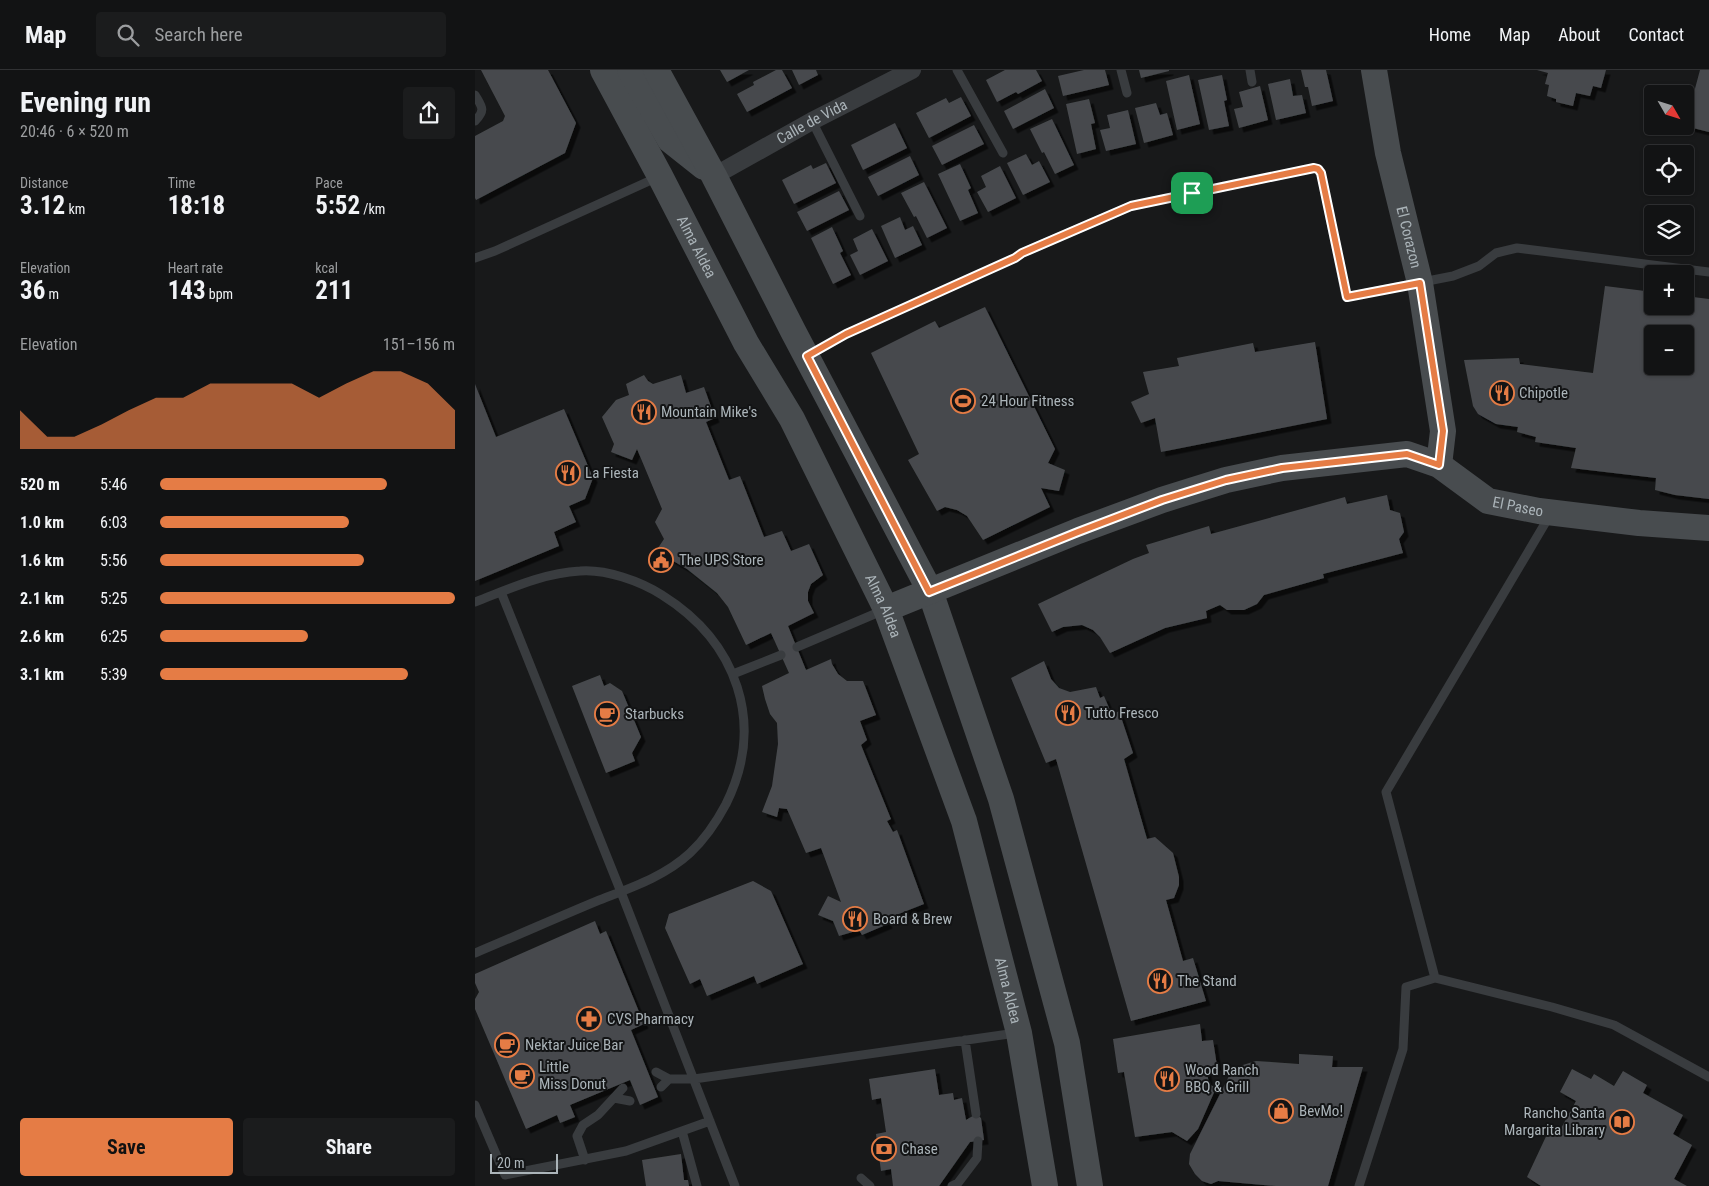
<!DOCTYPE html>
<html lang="en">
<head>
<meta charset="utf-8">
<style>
  body { margin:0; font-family:"Roboto Condensed",sans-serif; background:#1b1c1d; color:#f1f3f6; height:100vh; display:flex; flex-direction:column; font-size:19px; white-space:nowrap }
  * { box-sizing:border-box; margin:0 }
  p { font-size:16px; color:#9c9ea0 }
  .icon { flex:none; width:28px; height:28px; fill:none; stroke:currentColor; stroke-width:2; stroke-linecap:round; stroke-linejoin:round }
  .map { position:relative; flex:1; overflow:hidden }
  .details { display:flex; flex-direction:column; background:#121314; width:475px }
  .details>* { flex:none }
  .needle { width:32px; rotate:129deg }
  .buttons { position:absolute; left:1169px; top:15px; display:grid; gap:10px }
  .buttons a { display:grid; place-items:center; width:50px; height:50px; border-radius:5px; background:#121314; box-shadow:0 1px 4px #0004,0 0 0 1px #313234; font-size:25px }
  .scale { position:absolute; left:15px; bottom:12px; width:68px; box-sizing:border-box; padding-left:5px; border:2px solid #abb4b9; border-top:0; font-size:14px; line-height:18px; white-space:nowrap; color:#abb4b9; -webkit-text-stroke:4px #131415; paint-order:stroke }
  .pin { position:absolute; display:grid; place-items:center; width:42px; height:42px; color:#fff; margin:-21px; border-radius:10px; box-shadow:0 2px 8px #0006 }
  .round { display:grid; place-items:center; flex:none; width:52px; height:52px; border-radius:5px; background:#1b1c1d }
  .summary { display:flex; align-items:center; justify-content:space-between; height:85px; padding:0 20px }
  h1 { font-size:28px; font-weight:700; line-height:38px }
  .stats { display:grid; grid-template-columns:repeat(3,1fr); gap:8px; height:85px; padding:5px 20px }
  .stats div { display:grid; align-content:center }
  .stats b { font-size:25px; font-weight:700 }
  .stats small { font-size:14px; font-weight:400 }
  .stats p { font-size:14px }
  .chart { height:140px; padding:10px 20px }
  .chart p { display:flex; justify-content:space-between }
  .chart svg { width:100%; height:90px; margin-top:5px; fill:#e57c45; opacity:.7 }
  .cta { display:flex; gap:10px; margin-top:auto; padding:10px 20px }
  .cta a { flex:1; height:58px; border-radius:5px; background:#e57c45; color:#111; font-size:20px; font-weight:700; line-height:58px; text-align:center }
  .cta a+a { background:#1b1c1d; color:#f1f3f6 }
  ul { padding:0 20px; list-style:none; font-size:16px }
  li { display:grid; grid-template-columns:80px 60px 1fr; align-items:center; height:38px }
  li i { height:12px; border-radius:6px; background:#e57c45 }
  header { display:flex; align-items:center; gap:30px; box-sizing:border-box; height:70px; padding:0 25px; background:#121314; border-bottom:1px solid #313234 }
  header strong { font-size:24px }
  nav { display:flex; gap:28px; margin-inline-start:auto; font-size:18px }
  .search { width:350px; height:45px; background:#1b1c1d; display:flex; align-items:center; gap:12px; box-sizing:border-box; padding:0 18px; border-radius:5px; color:#9c9ea0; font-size:19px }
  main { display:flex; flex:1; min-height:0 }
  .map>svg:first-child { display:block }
  .building { fill:#474a4d; fill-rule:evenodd; filter:url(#shadow) }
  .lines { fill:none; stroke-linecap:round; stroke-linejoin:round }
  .lane { stroke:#393c3f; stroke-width:9 }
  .street { stroke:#393c3f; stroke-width:18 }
  .secondary { stroke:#484c4f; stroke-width:26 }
  .route-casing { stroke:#fff; stroke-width:10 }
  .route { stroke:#e57c45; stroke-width:6 }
  .labels { text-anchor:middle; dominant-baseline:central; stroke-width:4; stroke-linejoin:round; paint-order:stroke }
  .street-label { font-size:15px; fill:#abb4b9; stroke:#131415 }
  .poi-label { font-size:15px; fill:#abb4b9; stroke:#131415; text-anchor:start }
</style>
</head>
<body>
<header>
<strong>Map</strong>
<div class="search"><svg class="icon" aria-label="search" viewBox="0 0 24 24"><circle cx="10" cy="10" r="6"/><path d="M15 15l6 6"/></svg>Search here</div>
<nav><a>Home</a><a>Map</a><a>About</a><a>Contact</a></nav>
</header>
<main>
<section class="details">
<div class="summary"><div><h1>Evening run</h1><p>20:46 · 6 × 520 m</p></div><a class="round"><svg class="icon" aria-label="share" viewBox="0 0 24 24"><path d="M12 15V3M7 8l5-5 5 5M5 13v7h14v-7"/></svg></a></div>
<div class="stats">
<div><p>Distance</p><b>3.12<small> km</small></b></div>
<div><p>Time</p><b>18:18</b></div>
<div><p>Pace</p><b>5:52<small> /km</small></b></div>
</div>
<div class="stats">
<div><p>Elevation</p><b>36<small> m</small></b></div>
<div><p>Heart rate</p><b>143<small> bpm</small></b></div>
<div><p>kcal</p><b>211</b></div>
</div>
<div class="chart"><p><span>Elevation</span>151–156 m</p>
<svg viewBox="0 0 160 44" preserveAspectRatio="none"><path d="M0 44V25L10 38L20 38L30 32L40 25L50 19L60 19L70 12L80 12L90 12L100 12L110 19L120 12L130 6L140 6L150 12L160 25V44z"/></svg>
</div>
<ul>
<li><b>520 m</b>5:46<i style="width:77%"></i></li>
<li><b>1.0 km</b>6:03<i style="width:64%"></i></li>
<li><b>1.6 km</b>5:56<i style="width:69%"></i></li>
<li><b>2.1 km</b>5:25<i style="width:100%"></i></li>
<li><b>2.6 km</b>6:25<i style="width:50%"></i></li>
<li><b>3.1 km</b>5:39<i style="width:84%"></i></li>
</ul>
<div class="cta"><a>Save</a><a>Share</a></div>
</section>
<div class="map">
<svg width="1234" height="1116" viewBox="0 0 1234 1116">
  <defs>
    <filter id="shadow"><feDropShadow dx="4.5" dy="4.5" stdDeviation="0" flood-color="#0009"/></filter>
  </defs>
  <rect width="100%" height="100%" fill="#18191a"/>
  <!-- building -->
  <path class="building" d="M6,0h67l28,53 -11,30 -89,47 -1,-2v-62l28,-15 2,-5z
    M245,0h29l-22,12z
    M301,0h6l10,18 -45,24 -10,-18 17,-9 -1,-3z
    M317,0h24l2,5 -19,10z
    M530,0h31l6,11 -24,13 -2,-2 -19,10 -11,-22z
    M609,0h21l4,15 -46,11 -5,-20z
    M664,0h30v1l-28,7z
    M826,0h25l7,31 -21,5 -4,-19h-3z
    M1062,0h69l-5,18 -8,-2 -3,10 -14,-3 -3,13 -17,-4v-3l-9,-3 2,-11 -4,-1 3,-11z
    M1225,0h9v62l-24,-6z
    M714,5l11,49 -23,6 -11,-49z
    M747,5l5,25 -3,1 5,25 -20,4 -11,-50z
    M815,9l3,17 9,-1 4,18 -30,7 -8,-36z
    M785,16l8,34 -29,8 -5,-19 9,-2 -4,-15z
    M570,19l9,19 -41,21 -9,-18z
    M486,27l10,19 -42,22 -13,-25 30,-15 3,5z
    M614,29l6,24 -4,1 5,25 -19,5 -11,-50z
    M681,33l4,12 7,-2 6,22 -29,8 -9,-35z
    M653,40l8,34 -30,7 -6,-21 10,-2 -3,-13z
    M577,49l22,46 -19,9 -11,-22 -2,1 -12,-24z
    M420,53l12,25 -44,22 -12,-25z
    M499,55l10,19 -42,21 -10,-19z
    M551,84l6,11 7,-4 11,21 -27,13 -16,-32z
    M435,86l9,19 -41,21 -10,-19z
    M351,93l10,20 -42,21 -12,-24 29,-15 2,4z
    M485,94l11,24 -3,2 10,23 -18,8 -22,-47z
    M525,96l16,32 -28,14 -11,-20 9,-5 -5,-11z
    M449,112l23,46 -20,10 -11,-22 -2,1 -13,-24z
    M364,121l10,19 -42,21 -10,-19z
    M425,147l5,13 8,-4 9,19 -27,13 -14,-32z
    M357,157l11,24 -3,2 11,22 -18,9 -22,-46z
    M397,159l16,32 -28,14 -10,-20 8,-4 -5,-12z
    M1130,216l48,6v14h32v-10l24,3v200l-34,-4 -20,-5 1,-12 -85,-10 5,-20 -41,-6 1,-5 -19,-5 1,-5 -22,-3 -18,-10 -5,-8 -9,-46 55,-2 1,6 73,9zM1178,264h32v32h-32z
    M510,237l70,142 -7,14 17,7 -6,21 -18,-3 9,19 -67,33 -16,-24 -10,-6 -12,-3 -8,4 -29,-51 11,-6 -48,-101 64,-32 4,7z
    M840,272l12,77 -166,33 -6,-34 -14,5 -10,-21 18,-8 -6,-22 36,-6 -2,-8 76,-15 2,9z
    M169,305l4,6 5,3 28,-9 5,18 18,-6 11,31 -9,4 23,58 11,-4 24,61 18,-6 9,20 18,-7 14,31 -12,9 -3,8v9l6,12 -26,13 18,44 25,-11 1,5 6,10 9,7h16l13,34 -16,6 7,19 -6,5 30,74 -4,2 6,11 4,-2 27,74 -38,15 2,5 -26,11 -3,-5 -20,6 -6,-15 -15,-6 10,-19 13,6 -20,-54 -15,5 -19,-44 -8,-1 -2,9 -15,-5 10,-26 6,-42 -1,-21 -7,-9 -5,-15 -3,-13 27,-13 -18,-40 -25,12 -18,-38 -11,-14 -30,-24 -31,-18 8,-12 -9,-17 7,-13 -25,-60 -5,11 -21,-8 3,-8 -12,-27 14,-17 13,-5 -3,-11z
    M0,314l21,53 68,-28 29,69 -8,21 -16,7 7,16 -22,10 5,14 -84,35z
    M912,425l3,15 10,3 4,19 -5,7 4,14 -80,21 1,4 -60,17 -7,9 -13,6h-17l-7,-5 -14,6 1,7 -42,10 -55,25 -10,-16 -7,-7 -11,-5 -19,2 -11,5 -14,-28 95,-45 16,-6 -3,-8 63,-19 2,8 134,-37 2,7z
    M569,591l7,18 8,9 11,4 26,-5 4,11 4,-2 8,19 7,-4 14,42 -9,6 23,80 8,-2 18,16 6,24v8l-5,13 -8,2 17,61 10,-3 13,43 -75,20 -75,-262 -10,4 -35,-85z
    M125,605l4,11 6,-3 12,8 19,46 -9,16 3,8 -29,12 -34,-87z
    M278,811l18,10 32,73 -46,20 -3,-8 -47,20 -7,-17 -10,5 -25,-56 4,-14z
    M120,851l5,13 6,-3 38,93 -13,6 27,67 -18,8 -10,-25 -60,25 5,12 -15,6 -3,-8 -31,14 -51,-120v-10l4,-7 -4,-9v-9z
    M725,954l2,17 11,-1 4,26 -11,1 3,17 7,4 -18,41 -11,12 -15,-9 -37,5 -11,-65 -6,1 -5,-34z
    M824,984l34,2 -1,11h31l-35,119h-52l-58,-5 -7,3 -9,-3 -7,-7 -6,-10 1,-10 43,-86 23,-7 43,3z
    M460,999l4,26 14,-2 1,7 8,-2 4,22 10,-6 5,4 3,22 -14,2 -31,44h-46l-2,-17 -10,2 -5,-37 10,-2 -5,-34 -9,2 -3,-21z
    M1097,999l19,10 3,-5 20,12 9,-15 24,14 -4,8 40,22 -10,19 19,11 -18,34 13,7h-146l-14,-9 23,-49 9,4 17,-31 -16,-9z
    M206,1084l3,26h4l1,6h-43l-4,-26z"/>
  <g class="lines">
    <!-- lane -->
    <path class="lane" d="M482,0l46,83
      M646,0l6,23
      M775,0l2,12
      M0,25c7,12 11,15 0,26
      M337,51l48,95
      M0,188l20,-7 163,-74
      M333,286l38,-22 169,-76 7,-5 109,-47 183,-38 4,1 3,4 25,124 107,-21 26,-10 17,-13 21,-5 192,24
      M26,522l120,300 114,294
      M0,532c34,-13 68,-29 105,-31 26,-2 60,10 82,24 75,47 104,128 64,209 -9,17 -21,35 -36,49 -26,24 -60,35 -93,48 -41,17 -81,35 -122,52
      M322,577l87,-37
      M258,604l48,-19
      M960,908l-49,-186 164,-277
      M490,970l11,74
      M181,1002l13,7h25l322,-46
      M186,1017l8,-8
      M139,1028l16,3
      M0,1035l30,70 121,-24 84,-30
      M207,1061l15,55
      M110,1090l-8,-24 6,-11 15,-10 25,-27
      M386,1108l9,8
      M477,1116l6,-3 19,-25 1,-17
      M884,1116l44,-137 3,-62 29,-9 117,29 62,18 95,52"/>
    <!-- street -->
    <path class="street" id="s1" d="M239,106l98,-55 100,-51"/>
    <!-- secondary -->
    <g class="secondary">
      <path id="s2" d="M128,0l57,106 86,167 46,76 94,190 78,212 55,212 26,153"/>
      <path d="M155,0l40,70 34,27"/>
      <path d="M181,0l58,106 79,155 137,260 71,208 66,244 23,143"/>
      <path id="s3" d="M899,0l14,83 32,130 23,148 -4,34"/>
      <path id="s4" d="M411,539l192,-78 84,-31 64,-20 56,-12 125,-14 32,11 49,36 51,10 100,12 70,5"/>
    </g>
  </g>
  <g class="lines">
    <defs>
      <path id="route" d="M839,98l4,1 3,4 26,124 73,-14 23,148 -4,34 -32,-11 -125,14 -56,12 -64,20 -84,32 -149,60 -122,-236 39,-22 169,-76 7,-5 109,-47z"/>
    </defs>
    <!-- route casing -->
    <use href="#route" class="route-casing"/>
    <!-- route -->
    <use href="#route" class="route"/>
  </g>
  <!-- icons -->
  <defs>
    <symbol id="restaurant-ring" viewBox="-11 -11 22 22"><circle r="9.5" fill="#131415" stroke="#e57c45" stroke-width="1.5"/><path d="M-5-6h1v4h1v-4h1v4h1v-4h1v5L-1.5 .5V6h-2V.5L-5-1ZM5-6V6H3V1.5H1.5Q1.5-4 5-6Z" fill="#e57c45"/></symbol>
    <symbol id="stadium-ring" viewBox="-11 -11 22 22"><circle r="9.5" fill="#131415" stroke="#e57c45" stroke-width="1.5"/><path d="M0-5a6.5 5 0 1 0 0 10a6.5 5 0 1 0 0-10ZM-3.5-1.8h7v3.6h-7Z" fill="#e57c45"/></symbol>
    <symbol id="civic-ring" viewBox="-11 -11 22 22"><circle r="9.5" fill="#131415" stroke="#e57c45" stroke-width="1.5"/><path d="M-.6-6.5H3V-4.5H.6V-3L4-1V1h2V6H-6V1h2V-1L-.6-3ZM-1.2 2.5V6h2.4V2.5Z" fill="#e57c45"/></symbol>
    <symbol id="cafe-ring" viewBox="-11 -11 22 22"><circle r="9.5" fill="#131415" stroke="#e57c45" stroke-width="1.5"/><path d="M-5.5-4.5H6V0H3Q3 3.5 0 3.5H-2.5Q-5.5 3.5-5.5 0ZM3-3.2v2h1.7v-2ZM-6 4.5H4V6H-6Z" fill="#e57c45"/></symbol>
    <symbol id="pharmacy-ring" viewBox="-11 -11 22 22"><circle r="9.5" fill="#131415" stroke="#e57c45" stroke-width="1.5"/><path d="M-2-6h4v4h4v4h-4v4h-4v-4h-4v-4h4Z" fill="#e57c45"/></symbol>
    <symbol id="shop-ring" viewBox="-11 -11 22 22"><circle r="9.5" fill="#131415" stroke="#e57c45" stroke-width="1.5"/><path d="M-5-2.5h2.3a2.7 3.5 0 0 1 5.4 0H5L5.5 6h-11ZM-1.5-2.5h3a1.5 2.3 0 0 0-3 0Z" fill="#e57c45"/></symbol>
    <symbol id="library-ring" viewBox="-11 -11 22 22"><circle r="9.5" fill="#131415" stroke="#e57c45" stroke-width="1.5"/><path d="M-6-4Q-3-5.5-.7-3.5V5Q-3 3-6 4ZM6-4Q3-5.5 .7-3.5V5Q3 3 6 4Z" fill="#e57c45"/></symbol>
    <symbol id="bank-ring" viewBox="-11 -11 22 22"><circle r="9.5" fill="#131415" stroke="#e57c45" stroke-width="1.5"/><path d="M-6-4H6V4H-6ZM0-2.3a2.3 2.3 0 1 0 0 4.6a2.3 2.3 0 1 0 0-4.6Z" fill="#e57c45"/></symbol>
  </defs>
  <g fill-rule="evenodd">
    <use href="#restaurant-ring" x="1013" y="309" width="28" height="28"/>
    <use href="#stadium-ring" x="474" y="317" width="28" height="28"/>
    <use href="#restaurant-ring" x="155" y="328" width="28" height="28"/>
    <use href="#restaurant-ring" x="79" y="389" width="28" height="28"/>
    <use href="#civic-ring" x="172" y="476" width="28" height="28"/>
    <use href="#restaurant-ring" x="579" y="629" width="28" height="28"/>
    <use href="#cafe-ring" x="118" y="630" width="28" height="28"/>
    <use href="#restaurant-ring" x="366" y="835" width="28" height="28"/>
    <use href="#restaurant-ring" x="671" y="897" width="28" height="28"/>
    <use href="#pharmacy-ring" x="100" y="935" width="28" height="28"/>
    <use href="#cafe-ring" x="18" y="961" width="28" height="28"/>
    <use href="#cafe-ring" x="33" y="992" width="28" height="28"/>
    <use href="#restaurant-ring" x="678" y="995" width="28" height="28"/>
    <use href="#shop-ring" x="792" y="1027" width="28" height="28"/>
    <use href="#library-ring" x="1133" y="1038" width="28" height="28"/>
    <use href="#bank-ring" x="395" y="1065" width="28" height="28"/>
  </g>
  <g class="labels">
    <!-- street labels -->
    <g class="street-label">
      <text stroke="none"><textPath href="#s1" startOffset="112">Calle de Vida</textPath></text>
      <text stroke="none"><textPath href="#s3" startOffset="171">El Corazon</textPath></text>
      <text stroke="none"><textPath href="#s2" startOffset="200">Alma Aldea</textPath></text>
      <text stroke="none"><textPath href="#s4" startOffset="672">El Paseo</textPath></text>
      <text stroke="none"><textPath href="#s2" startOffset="605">Alma Aldea</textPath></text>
      <text stroke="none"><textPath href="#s2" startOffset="1010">Alma Aldea</textPath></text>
    </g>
    <!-- poi labels -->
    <g class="poi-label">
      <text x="1044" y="323">Chipotle</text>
      <text x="506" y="331">24 Hour Fitness</text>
      <text x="186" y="342">Mountain Mike's</text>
      <text x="110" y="403">La Fiesta</text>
      <text x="204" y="490">The UPS Store</text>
      <text x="610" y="643">Tutto Fresco</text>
      <text x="150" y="644">Starbucks</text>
      <text x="398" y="849">Board &amp; Brew</text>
      <text x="702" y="911">The Stand</text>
      <text x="132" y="949">CVS Pharmacy</text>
      <text x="50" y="975">Nektar Juice Bar</text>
      <text x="64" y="997">Little<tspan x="64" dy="17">Miss Donut</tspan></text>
      <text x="710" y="1000">Wood Ranch<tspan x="710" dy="17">BBQ &amp; Grill</tspan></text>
      <text x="824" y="1041">BevMo!</text>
      <text x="1130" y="1043" text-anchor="end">Rancho Santa<tspan x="1130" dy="17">Margarita Library</tspan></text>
      <text x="426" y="1079">Chase</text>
    </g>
  </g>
</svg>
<div class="buttons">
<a><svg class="needle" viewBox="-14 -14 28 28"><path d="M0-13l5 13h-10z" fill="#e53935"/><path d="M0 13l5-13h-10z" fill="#9c9ea0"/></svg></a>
<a><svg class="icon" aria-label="locate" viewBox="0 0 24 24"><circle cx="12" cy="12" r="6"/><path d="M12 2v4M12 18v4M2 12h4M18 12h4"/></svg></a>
<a><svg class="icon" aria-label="layers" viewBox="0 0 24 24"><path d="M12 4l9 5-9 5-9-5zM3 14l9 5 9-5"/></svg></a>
<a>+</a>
<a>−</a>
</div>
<div class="scale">20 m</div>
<div class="pin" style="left:717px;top:123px;background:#1e9e55"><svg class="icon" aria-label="arrive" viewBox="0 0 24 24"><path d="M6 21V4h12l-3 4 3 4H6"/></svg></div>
</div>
</main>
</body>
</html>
